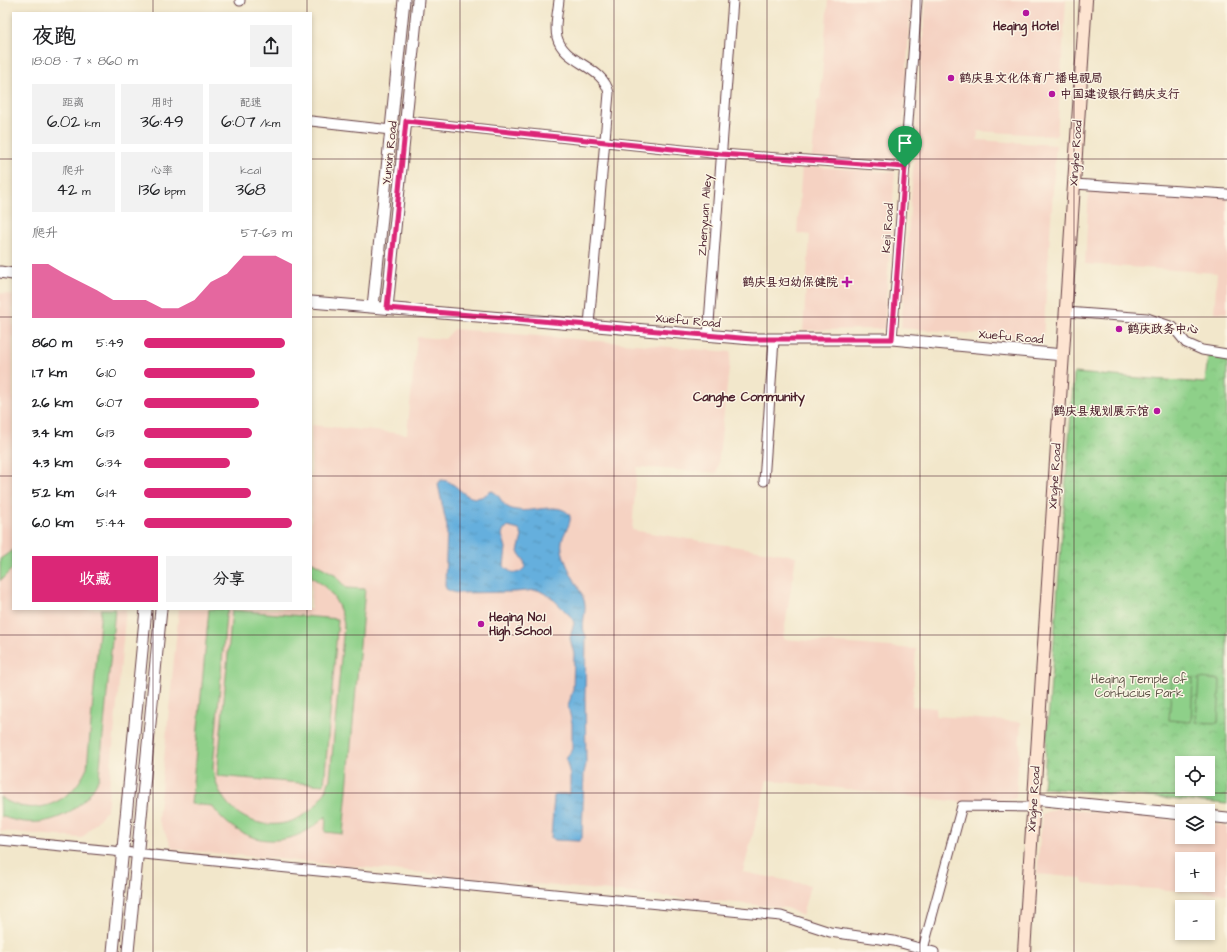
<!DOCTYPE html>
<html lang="zh">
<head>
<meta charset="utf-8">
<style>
  body { margin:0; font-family:"Architects Daughter","LXGW WenKai TC",sans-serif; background:#f2f2f2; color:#202124; height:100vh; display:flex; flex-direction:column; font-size:15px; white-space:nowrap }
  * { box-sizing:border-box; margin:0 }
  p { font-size:13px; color:#757577 }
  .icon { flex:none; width:22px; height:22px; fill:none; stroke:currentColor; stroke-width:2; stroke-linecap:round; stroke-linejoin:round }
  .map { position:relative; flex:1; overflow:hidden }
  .panel { position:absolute; left:12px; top:12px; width:300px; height:598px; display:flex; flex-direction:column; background:#fff; border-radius:0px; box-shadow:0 2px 6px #0003 }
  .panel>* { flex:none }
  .tools { position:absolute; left:1175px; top:756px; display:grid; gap:8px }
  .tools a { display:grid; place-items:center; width:40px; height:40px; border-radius:0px; background:#fff; box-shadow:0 2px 6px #0003; font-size:20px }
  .pin { position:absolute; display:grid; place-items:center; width:34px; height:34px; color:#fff; margin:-41px -17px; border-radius:50% 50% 50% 0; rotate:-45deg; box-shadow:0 0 4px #0007 }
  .pin .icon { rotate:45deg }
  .round { display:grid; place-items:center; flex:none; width:42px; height:42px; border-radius:0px; background:#f2f2f2 }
  .overview { display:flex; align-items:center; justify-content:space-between; height:68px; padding:0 20px }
  h1 { font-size:22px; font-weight:600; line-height:30px }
  .stats { display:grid; grid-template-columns:repeat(3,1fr); gap:6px; height:68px; padding:4px 20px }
  .stats div { display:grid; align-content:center; border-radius:0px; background:#f2f2f2; text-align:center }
  .stats b { font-size:17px; font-weight:600 }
  .stats small { font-size:11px; font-weight:400 }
  .stats p { font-size:11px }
  .chart { height:112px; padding:8px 20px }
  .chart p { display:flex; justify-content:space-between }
  .chart svg { width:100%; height:72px; margin-top:4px; fill:#db2777; opacity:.7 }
  .cta { display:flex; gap:8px; margin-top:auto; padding:8px 20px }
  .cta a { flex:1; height:46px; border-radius:0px; background:#db2777; color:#fff; font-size:16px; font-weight:600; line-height:46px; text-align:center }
  .cta a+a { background:#f2f2f2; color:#202124 }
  ul { padding:0 20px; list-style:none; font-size:13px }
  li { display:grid; grid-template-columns:64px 48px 1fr; align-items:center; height:30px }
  li i { height:10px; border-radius:5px; background:#db2777 }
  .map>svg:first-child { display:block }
  .built { fill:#f5d2c2; fill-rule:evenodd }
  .park { fill:url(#park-crowns); stroke:#6c785a; fill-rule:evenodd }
  .garden { fill:#8ed089; stroke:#6c785a }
  .water { fill:url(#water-ripples); stroke:#586784; fill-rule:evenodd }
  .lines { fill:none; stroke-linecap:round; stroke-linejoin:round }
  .minor-casing { stroke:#633d43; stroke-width:11 }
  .tertiary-casing { stroke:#633d43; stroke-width:13 }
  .secondary-casing { stroke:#633d43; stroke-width:14 }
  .minor { stroke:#fff; stroke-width:9 }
  .tertiary { stroke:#fff; stroke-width:11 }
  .secondary { stroke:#fde4d1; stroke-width:12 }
  .route-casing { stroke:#fff; stroke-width:8 }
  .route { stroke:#db2777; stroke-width:5 }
  .grid { fill:none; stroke:#4a1f2b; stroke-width:1; stroke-opacity:0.55 }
  .poi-dot { fill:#b5179e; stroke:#fcf5e5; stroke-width:1.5 }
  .labels { text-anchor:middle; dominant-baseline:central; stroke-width:3; stroke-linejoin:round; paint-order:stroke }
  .poi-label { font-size:12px; font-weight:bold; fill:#4a1f2b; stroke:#fcf5e5; text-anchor:start }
  .street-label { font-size:12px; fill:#4a1f2b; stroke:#fcf5e5 }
  .park-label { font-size:12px; fill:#5e5447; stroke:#fcf5e5 }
  .neighbourhood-label { font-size:13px; font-weight:bold; fill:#4a1f2b; stroke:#fcf5e5 }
</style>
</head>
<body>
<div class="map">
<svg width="1227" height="952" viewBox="0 0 1227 952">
  <defs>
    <pattern id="park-crowns" width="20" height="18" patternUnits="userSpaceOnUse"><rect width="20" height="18" fill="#8ed089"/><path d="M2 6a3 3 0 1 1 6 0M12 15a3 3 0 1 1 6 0" fill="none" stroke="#7cb276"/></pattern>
    <pattern id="water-ripples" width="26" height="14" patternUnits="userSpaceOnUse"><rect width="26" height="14" fill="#65afdd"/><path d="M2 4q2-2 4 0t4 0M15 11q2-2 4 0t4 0" fill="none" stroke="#558eb3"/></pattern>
  </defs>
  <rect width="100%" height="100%" fill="#fcf5e5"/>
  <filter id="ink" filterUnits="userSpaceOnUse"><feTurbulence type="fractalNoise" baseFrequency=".025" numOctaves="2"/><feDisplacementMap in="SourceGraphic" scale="8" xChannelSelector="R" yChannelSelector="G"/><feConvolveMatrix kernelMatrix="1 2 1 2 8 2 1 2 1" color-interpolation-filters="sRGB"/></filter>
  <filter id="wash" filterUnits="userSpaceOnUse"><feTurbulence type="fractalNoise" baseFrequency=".012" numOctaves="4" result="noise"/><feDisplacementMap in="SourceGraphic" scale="16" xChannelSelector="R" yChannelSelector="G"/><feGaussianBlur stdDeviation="0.9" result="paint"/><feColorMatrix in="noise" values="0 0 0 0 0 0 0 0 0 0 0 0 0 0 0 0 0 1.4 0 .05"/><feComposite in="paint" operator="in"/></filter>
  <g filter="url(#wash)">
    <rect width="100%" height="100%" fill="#f2e7cb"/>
    <!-- built -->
    <path class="built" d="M828,0h83l-10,164 -89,-7 5,-57h3z
      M926,0h140l-9,136 -79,-5 -1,9 79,5 -13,194 -142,-11z
      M802,166l93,6 -11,157 -81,1 7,-95 -13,-2z
      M1089,188l138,9v116l-13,-1 3,-39 -132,-9z
      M0,293l13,2v314h113l-19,201 -25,28 -82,-7z
      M454,329l277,23 -14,121 -80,-6 -5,63 164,26 -13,83 133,10 -4,57 24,2v8l85,6 -5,76 -38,6 -211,-24 -24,92 67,13 -8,31 -15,-8 -614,-59 -15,-30 21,-210h132v-184l96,9 10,-97 28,2z
      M1056,808l126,13v16h26v-13l19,2v68l-144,-10v-6l-46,-4 5,-60zM1182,859h26v26h-26z"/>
    <!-- park -->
    <path class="park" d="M1208,356l19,2v446l-184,-16 31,-415 131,10zM1182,763h26v26h-26z"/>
    <!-- garden -->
    <path class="garden" d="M13,550v18l-13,13v-22z
      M311,561l23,13 12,14 19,1 -22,245 -18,-2 1,-16c-36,36 -85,31 -114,-10l-21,-2 18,-195h20l-3,6 -13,153c8,69 97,77 117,11l14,-154c-3,-20 -14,-38 -33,-48z
      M101,609h14l-16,169c-19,39 -58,54 -98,38l-1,-19c34,23 72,6 87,-29z
      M232,610l106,9 -14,166 -107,-9z
      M1172,677l21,1 -2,44 -22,-2z
      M1199,678l21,2 -2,43 -22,-1z"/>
    <!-- water -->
    <path class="water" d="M441,480c16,0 22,22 40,17 4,-1 7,-5 11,-6 11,5 8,17 25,19 15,3 39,-8 51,3 7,7 -5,20 -6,28 -3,18 16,42 22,59 4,12 -5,26 2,36l-1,60 1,68 -2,9 -2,65 -3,3 -24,-1 -4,-2 3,-42 3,-2h11l2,-2v-17l-4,-16 6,-10v-26l-4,-17 5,-17 1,-35 -4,-16 4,-15 -2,-5 -21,-21 -13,-7 -23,2 -59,1 -9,-3 -2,-4 2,-59 -8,-38 -1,-5zM508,527l11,3 3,6 -4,16 6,8 1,7c-7,9 -14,7 -21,-1l2,-18 -4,-14 2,-5z"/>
  </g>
  <g filter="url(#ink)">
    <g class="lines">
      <defs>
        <path id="minor" d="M559,0c-1,11 -5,26 -2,37 7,27 46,28 52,56l-20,232
          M240,1v-1
          M311,121l80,9
          M406,121l315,33 184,13
          M1074,184l153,10
          M1066,312l81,6 26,9 13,16 16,7 25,4
          M708,336l25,-336
          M892,339l25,-339
          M764,481l10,-141
          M0,840l781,76 49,16 64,9 40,11
          M923,949l39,-143 72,1"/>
        <path id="tertiary" d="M0,272l13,2
          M311,302l441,37h140l171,16
          M373,307l31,-307
          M387,308l31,-308
          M1034,799l148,15
          M1208,816l19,2
          M113,952l33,-343
          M128,952l33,-343"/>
        <path id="secondary" d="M1024,952l62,-952"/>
      </defs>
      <!-- minor casing -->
      <use href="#minor" class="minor-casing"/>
      <!-- tertiary casing -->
      <use href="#tertiary" class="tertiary-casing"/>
      <!-- secondary casing -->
      <use href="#secondary" class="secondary-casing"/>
      <!-- minor -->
      <use href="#minor" class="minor"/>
      <!-- tertiary -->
      <use href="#tertiary" class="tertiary"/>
      <!-- secondary -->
      <use href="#secondary" class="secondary"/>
    </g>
  </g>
  <g class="lines" filter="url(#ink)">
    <defs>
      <path id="route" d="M406,121l315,33 184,13 -13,172h-140l-365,-31z"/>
    </defs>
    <!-- route casing -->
    <use href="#route" class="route-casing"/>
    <!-- route -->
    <use href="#route" class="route"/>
  </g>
  <!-- grid -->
  <path class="grid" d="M153,0v13M307,0v13M460,0v952M614,0v952M767,0v952M920,0v952M1074,0v952M0,159h13M311,159h916M0,317h13M311,317h916M0,476h13M311,476h916M153,609v343M307,609v343M0,635h1227M0,793h1227"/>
  <!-- markers -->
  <g class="poi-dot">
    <circle cx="1026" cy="13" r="4"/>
    <circle cx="951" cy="78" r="4"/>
    <circle cx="1052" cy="94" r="4"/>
    <path d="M845 276h4v4h4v4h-4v4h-4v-4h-4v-4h4z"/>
    <circle cx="1119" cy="329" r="4"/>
    <circle cx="1157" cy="411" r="4"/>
    <circle cx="481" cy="624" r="4"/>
  </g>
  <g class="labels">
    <!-- poi labels -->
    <g class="poi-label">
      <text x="1026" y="26" text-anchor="middle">Heqing Hotel</text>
      <text x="959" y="78">鹤庆县文化体育广播电视局</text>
      <text x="1060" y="94">中国建设银行鹤庆支行</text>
      <text x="838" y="282" text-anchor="end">鹤庆县妇幼保健院</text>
      <text x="1127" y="329">鹤庆政务中心</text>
      <text x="1149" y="411" text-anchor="end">鹤庆县规划展示馆</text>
      <text x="489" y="617">Heqing No.1<tspan x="489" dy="14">High School</tspan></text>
    </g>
    <!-- street labels -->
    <g class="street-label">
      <text transform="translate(390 153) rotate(-84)">Yunxin Road</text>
      <text transform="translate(1076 153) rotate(-86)">Xinghe Road</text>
      <text transform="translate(705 215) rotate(-86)">Zhenyuan Alley</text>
      <text transform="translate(888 228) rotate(-86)">Keji Road</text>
      <text transform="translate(688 321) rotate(5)">Xuefu Road</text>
      <text transform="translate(1011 337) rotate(5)">Xuefu Road</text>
      <text transform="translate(1055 476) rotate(-86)">Xinghe Road</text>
      <text transform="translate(1034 799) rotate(-86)">Xinghe Road</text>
    </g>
    <!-- park labels -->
    <g class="park-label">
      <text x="1139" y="679">Heqing Temple of<tspan x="1139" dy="14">Confucius Park</tspan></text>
    </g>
    <!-- neighbourhood labels -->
    <g class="neighbourhood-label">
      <text x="749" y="397">Canghe Community</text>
    </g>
  </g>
</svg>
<div class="tools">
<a><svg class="icon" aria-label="locate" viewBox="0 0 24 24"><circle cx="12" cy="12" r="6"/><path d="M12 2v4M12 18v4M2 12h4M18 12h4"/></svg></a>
<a><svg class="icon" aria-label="layers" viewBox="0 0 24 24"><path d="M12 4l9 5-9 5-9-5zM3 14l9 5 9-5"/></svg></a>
<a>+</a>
<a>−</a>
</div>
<div class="pin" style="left:905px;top:167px;background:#1e9e55"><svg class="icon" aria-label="arrive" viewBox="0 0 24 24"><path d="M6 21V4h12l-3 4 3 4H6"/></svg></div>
<section class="panel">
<div class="overview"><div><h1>夜跑</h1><p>18:08 · 7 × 860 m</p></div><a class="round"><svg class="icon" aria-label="share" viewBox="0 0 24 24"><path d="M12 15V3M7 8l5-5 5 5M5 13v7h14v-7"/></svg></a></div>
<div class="stats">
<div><p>距离</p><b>6.02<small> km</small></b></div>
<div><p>用时</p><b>36:49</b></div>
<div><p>配速</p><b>6:07<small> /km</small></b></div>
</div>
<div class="stats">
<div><p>爬升</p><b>42<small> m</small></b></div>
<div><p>心率</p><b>136<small> bpm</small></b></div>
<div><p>kcal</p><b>368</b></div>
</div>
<div class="chart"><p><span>爬升</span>57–63 m</p>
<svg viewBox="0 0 160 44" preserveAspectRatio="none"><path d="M0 44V11L10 11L20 17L30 22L40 27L50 33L60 33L70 33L80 38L90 38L100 33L110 22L120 17L130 6L140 6L150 6L160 11V44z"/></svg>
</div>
<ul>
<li><b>860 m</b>5:49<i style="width:95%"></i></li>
<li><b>1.7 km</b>6:10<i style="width:75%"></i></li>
<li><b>2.6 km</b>6:07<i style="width:78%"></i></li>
<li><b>3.4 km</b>6:13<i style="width:73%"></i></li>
<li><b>4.3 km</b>6:34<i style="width:58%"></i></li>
<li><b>5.2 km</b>6:14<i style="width:72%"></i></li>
<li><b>6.0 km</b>5:44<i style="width:100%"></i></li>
</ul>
<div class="cta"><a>收藏</a><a>分享</a></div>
</section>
</div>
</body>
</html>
